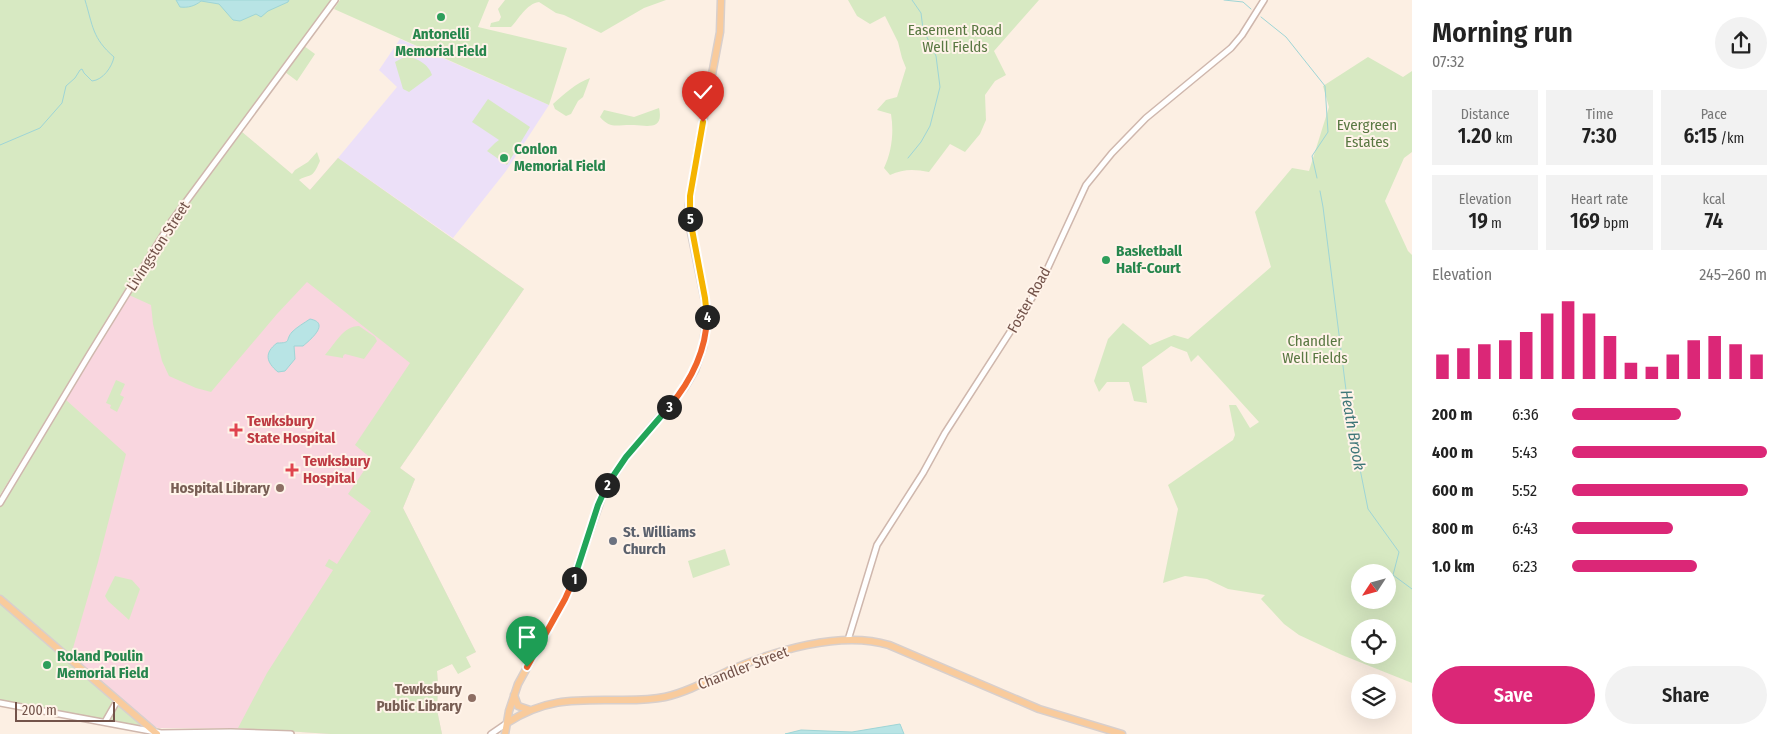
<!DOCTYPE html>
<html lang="en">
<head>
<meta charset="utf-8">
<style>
  body { margin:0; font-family:"Fira Sans Condensed",sans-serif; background:#f2f2f2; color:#222; height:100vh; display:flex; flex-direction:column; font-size:19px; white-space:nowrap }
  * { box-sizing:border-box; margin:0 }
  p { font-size:16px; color:#767676 }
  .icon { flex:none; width:28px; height:28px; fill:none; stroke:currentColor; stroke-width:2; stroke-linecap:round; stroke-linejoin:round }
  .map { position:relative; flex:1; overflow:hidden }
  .details { display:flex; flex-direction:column; background:#fff; width:375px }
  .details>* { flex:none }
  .needle { width:32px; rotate:234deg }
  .fabs { position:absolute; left:1351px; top:564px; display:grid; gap:10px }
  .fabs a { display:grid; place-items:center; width:45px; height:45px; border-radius:50%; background:#fff; box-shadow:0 5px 20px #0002; font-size:25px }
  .scale { position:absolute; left:15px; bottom:12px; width:100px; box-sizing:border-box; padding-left:5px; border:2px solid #73534a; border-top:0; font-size:14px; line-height:18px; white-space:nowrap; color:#73534a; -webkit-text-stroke:4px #fff3e9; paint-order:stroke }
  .pin { position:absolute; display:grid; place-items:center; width:42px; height:42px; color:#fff; margin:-51px -21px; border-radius:50% 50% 50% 0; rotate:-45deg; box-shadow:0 0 5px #0007 }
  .pin .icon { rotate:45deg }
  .km { position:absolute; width:25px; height:25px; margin:-12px; border-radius:50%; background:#222; color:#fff; font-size:14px; line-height:25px; text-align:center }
  .round { display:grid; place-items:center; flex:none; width:52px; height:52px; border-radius:26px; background:#f2f2f2 }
  .summary { display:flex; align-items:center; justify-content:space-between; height:85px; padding:0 20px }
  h1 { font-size:28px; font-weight:600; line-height:38px }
  .stats { display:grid; grid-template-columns:repeat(3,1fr); gap:8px; height:85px; padding:5px 20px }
  .stats div { display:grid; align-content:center; border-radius:0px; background:#f2f2f2; text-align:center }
  .stats b { font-size:21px; font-weight:600 }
  .stats small { font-size:14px; font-weight:400 }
  .stats p { font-size:14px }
  .chart { height:140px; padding:10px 20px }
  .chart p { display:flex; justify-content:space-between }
  .chart svg { width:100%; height:90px; margin-top:5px; stroke:#db2777; stroke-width:6 }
  .action { display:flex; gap:10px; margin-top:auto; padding:10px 20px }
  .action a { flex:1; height:58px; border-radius:30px; background:#db2777; color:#fff; font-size:20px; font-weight:600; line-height:58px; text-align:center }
  .action a+a { background:#f2f2f2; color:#222 }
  ul { padding:0 20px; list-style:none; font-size:16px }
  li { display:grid; grid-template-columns:80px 60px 1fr; align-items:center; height:38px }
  li i { height:12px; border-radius:6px; background:#db2777 }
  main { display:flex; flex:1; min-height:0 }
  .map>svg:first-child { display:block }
  .education { fill:#ece0f8 }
  .medical { fill:#f9d6df }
  .green { fill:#d7e9c2; fill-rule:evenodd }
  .water { fill:#b8e4e5; stroke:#9ed5d6 }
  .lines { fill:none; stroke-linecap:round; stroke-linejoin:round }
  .stream { stroke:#9ed5d6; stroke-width:1 }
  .minor-casing { stroke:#cfb7ad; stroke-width:8 }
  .major-casing { stroke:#d8cfcc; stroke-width:9 }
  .minor { stroke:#fff; stroke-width:5 }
  .major { stroke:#f9cb9c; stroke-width:6 }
  .split-1-casing { stroke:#fff; stroke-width:10 }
  .split-2-casing { stroke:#fff; stroke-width:10 }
  .split-3-casing { stroke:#fff; stroke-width:10 }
  .split-4-casing { stroke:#fff; stroke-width:10 }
  .split-5-casing { stroke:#fff; stroke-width:10 }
  .split-6-casing { stroke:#fff; stroke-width:10 }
  .split-1 { stroke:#f0652b; stroke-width:6 }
  .split-2 { stroke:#22a559; stroke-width:6 }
  .split-3 { stroke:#22a559; stroke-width:6 }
  .split-4 { stroke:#f0652b; stroke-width:6 }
  .split-5 { stroke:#f5b400; stroke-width:6 }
  .split-6 { stroke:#f5b400; stroke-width:6 }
  .leisure-dot { fill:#2e9e5b; stroke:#fff3e9; stroke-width:2 }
  .health-dot { fill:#e0444e; stroke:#fff3e9; stroke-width:2 }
  .education-dot { fill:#8d6e63; stroke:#fff3e9; stroke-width:2 }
  .worship-dot { fill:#6b7280; stroke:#fff3e9; stroke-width:2 }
  .labels { text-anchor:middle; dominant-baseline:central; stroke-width:4; stroke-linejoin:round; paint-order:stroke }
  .park-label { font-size:15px; fill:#597842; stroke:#fff3e9 }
  .leisure-label { font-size:15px; font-weight:bold; fill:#27864d; stroke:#fff3e9; text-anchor:start }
  .street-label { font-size:15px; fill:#73534a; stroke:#fff3e9 }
  .health-label { font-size:15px; font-weight:bold; fill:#be3a42; stroke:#fff3e9; text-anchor:start }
  .education-label { font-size:15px; font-weight:bold; fill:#785e54; stroke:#fff3e9; text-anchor:end }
  .worship-label { font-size:15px; font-weight:bold; fill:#5b616d; stroke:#fff3e9; text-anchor:start }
  .water-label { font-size:16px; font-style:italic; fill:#3e7678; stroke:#fff3e9 }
</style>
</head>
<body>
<main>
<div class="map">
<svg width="1412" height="734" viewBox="0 0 1412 734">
  <rect width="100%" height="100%" fill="#fcefe3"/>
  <!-- education -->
  <path class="education" d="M400,39l149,66 -43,66 -53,67 -115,-80 59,-71 -18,-17z"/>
  <!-- medical -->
  <path class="medical" d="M242,132l68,58 28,-32 186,131 -124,179 15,11 -12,29 73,144 -39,19 1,13 -1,26 5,24h-111l-93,-6h-80l-7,-3 -151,-130v-88l169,-275z"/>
  <!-- green -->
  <path class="green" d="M0,0h332l-69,93v3l-99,130 -164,269z
    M340,0h149l-11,27 89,21 -18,57 -215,-96z
    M505,0h161l-22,8 -43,25 -37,-18 -8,-2 -17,-11c-13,2 -20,17 -28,25h-21l1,-4 8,-2 2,-4 -3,-8z
    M848,0h191l-45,51 12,24 -11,6 -10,14 1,25 -6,14 -15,18 -15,-8 -21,28c-15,-3 -26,-3 -39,3l-6,-7c8,-17 10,-36 7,-54l-14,-4 9,-10 11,-3 9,-29 -4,-10 -4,-16 -13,-26 -15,8 -13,-8z
    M304,46l11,8 -18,27 -12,-9z
    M404,57c11,-1 25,7 28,18l-23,17 -6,-3 -8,-27z
    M1368,57l35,20 9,-6v81l-8,6 -19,43 23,50 4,4v428l-70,-28 -43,-20 -15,-11 -23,-25 4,-4 -37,-6 -21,-10 -22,-3 -22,7 15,-74 -10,-24 65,-45 2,-5 -6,-30h7l14,23 9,-6 -61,-67 -7,7 -4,-10 -16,-6 -29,21 5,36 -13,-2 -5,-19h-22l-8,10 -5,-11 14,-42 15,-16 27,22 24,-10 14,4 83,-72 -16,-55 37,-44 17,3 20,-64 -6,-21zM1360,572h28v28h-28zM1360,628h28v27h-28z
    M590,78l-7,19 -5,4 -7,13 -5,2 -11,-7 -2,-5c11,-10 23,-21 37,-26z
    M488,99l42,28 -23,38 -20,-14 8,-8 4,-3 -27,-18z
    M659,108c5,22 -11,18 -25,17 -16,-1 -23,5 -34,-8l4,-7 30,7z
    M242,132l50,42 3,-4 13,-8 9,-10 3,9c-2,4 -5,12 -9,14 -5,2 -8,2 -12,5l11,10 28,-32 186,131 -124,179 15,11 -12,29 73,144 -10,5 5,10 -13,7 -6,-10 -15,7 1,13 -1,26 5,24h-111l-93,-6 29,-55 66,-103 -8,-4 4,-7 8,5 34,-53 -23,-17 24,-35 -17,-14 55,-82 -103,-81 -30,32 -66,78 -15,-4 -27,-12 -7,-15 -9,-37 -2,-19 -22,-10 53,-82z
    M359,326l16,11 2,4 -13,18 -19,-5 -2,2v2l-18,-3c10,-11 18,-29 34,-29z
    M116,380l9,4 -5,11 4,2 -7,15 -7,-4 1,-3 -5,-2z
    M65,399l61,55 -28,108 -27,93 -71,-60v-88z
    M725,549l5,16 -37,13 -5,-17z
    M115,576l17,4 8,9 -11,31 -21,-19 -3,-5z
    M0,603l143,124 -143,-26z"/>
  <!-- water -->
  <path class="water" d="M176,0h113l-1,2 -20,9 -7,6 -5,-3 -16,7 -7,-1 -14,-16 -18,-3c-6,5 -13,7 -21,6z
    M310,319c21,4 0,21 -7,27h-9l1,13 -10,12 -7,1c-12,-10 -14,-19 -1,-29 15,0 8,-3 15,-11 5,-5 12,-9 18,-13z
    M900,724l4,10h-119l16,-4 51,2z"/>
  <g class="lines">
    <!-- stream -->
    <path class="stream" d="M1224,0l19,2 8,7
      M1261,17l25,20 39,49 3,46 -16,24 5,22
      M0,145l40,-17 22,-25 4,-17 9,-8 5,-8 2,-1 2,4 8,8c11,-1 20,-14 22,-24 -22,-19 -21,-31 -29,-57
      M908,158l13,-16 9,-16 10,-39 -4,-31 -13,-27 -2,-16 -9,-13
      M1320,191l3,16 26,207 19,95 31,43 -6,23 19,14"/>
    <defs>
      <path id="minor" d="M0,503l89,-148 82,-133 164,-222
        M848,640l29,-95 46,-72 22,-40 94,-146 47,-102 26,-32 34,-35 85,-70 11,-13 22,-35
        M0,703l161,30 70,-1 60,2
        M105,722l12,-21
        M491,734l16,-11"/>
      <path id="major" d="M0,599l157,135
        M514,695l4,11 12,4
        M507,723c40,-26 70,-23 116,-23 14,0 28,0 42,-3 22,-5 42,-16 63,-26 46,-20 112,-41 161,-26l150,64 83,25
        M505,734l4,-23 9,-27 51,-93 35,-100 22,-34 59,-70 10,-17 8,-23 4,-36 -16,-79 -2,-27 8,-51 23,-122 1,-32"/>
    </defs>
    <!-- minor casing -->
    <use href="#minor" class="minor-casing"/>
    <!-- major casing -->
    <use href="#major" class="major-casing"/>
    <!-- minor -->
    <use href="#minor" class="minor"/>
    <!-- major -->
    <use href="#major" class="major"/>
  </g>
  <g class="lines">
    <defs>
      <path id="split-1" d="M527,667l38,-68 9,-20"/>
      <path id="split-2" d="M574,579l24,-74 9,-20"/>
      <path id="split-3" d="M607,485l19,-28 43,-50"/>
      <path id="split-4" d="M669,407c22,-26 37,-55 38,-90"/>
      <path id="split-5" d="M690,219l15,79 2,19"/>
      <path id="split-6" d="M690,219v-23l13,-74"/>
    </defs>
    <!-- split-1 casing -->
    <use href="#split-1" class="split-1-casing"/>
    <!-- split-2 casing -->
    <use href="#split-2" class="split-2-casing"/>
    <!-- split-3 casing -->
    <use href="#split-3" class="split-3-casing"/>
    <!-- split-4 casing -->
    <use href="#split-4" class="split-4-casing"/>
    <!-- split-5 casing -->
    <use href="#split-5" class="split-5-casing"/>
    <!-- split-6 casing -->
    <use href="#split-6" class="split-6-casing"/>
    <!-- split-1 -->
    <use href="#split-1" class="split-1"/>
    <!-- split-2 -->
    <use href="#split-2" class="split-2"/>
    <!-- split-3 -->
    <use href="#split-3" class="split-3"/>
    <!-- split-4 -->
    <use href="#split-4" class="split-4"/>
    <!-- split-5 -->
    <use href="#split-5" class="split-5"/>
    <!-- split-6 -->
    <use href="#split-6" class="split-6"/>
  </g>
  <!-- markers -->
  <g class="leisure-dot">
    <circle cx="441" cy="17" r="5"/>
    <circle cx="504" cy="158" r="5"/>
    <circle cx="1106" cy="260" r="5"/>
    <circle cx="47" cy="665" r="5"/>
  </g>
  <g class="health-dot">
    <path d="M233.5 422.5h5v5h5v5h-5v5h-5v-5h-5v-5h5z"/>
    <path d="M289.5 462.5h5v5h5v5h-5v5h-5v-5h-5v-5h5z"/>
  </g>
  <g class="education-dot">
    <circle cx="280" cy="488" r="5"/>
    <circle cx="472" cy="698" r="5"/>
  </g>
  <circle class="worship-dot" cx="613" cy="541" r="5"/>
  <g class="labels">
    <!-- park labels -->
    <g class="park-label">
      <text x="955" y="30">Easement Road<tspan x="955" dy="17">Well Fields</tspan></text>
      <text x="1367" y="125">Evergreen<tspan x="1367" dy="17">Estates</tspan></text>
      <text x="1315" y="341">Chandler<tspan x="1315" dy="17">Well Fields</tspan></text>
    </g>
    <!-- leisure labels -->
    <g class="leisure-label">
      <text x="441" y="34" text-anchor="middle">Antonelli<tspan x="441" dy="17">Memorial Field</tspan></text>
      <text x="514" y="149">Conlon<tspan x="514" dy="17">Memorial Field</tspan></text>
      <text x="1116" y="251">Basketball<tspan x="1116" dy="17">Half-Court</tspan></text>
      <text x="57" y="656">Roland Poulin<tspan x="57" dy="17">Memorial Field</tspan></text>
    </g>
    <!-- street labels -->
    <g class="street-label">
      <text transform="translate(158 246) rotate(-57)">Livingston Street</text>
      <text transform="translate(1029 300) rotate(-61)">Foster Road</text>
      <text transform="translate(743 668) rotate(-21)">Chandler Street</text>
    </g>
    <!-- health labels -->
    <g class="health-label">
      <text x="247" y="421">Tewksbury<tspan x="247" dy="17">State Hospital</tspan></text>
      <text x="303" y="461">Tewksbury<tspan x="303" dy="17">Hospital</tspan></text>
    </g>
    <!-- education labels -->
    <g class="education-label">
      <text x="270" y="488">Hospital Library</text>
      <text x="462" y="689">Tewksbury<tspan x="462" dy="17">Public Library</tspan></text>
    </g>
    <!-- worship labels -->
    <g class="worship-label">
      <text x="623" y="532">St. Williams<tspan x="623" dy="17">Church</tspan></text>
    </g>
    <!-- water labels -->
    <g class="water-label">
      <text transform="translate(1353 430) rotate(80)">Heath Brook</text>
    </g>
  </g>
</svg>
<div class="fabs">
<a><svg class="needle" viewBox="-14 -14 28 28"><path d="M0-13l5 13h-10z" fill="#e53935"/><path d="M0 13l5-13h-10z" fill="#767676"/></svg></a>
<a><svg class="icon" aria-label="locate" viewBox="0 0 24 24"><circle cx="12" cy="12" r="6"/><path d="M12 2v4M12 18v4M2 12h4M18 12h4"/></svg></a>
<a><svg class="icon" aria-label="layers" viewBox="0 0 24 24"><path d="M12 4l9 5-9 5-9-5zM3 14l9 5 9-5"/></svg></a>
</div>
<div class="scale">200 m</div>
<div class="pin" style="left:527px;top:667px;background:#1e9e55"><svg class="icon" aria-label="arrive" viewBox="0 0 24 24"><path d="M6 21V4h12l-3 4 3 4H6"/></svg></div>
<div class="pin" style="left:703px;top:122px;background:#d93025"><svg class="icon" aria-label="check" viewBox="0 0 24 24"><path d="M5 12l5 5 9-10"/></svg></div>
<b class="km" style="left:574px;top:579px">1</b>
<b class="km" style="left:607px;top:485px">2</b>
<b class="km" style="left:669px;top:407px">3</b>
<b class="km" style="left:707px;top:317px">4</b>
<b class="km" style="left:690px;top:219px">5</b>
</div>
<section class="details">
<div class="summary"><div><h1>Morning run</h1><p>07:32</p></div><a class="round"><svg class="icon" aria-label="share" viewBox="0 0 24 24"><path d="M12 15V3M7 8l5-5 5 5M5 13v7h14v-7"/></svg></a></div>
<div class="stats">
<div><p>Distance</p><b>1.20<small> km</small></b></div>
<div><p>Time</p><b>7:30</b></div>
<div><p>Pace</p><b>6:15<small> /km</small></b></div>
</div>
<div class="stats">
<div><p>Elevation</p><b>19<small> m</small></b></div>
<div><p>Heart rate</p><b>169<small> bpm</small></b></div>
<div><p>kcal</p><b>74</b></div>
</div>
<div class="chart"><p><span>Elevation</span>245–260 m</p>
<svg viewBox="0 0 160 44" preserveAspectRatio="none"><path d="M5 44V32M15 44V29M25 44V27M35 44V25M45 44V21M55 44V12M65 44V6M75 44V12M85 44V23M95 44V36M105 44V38M115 44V32M125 44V25M135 44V23M145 44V27M155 44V32"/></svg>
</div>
<ul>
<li><b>200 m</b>6:36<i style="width:56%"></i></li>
<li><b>400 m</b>5:43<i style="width:100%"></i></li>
<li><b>600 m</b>5:52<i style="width:90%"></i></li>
<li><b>800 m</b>6:43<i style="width:52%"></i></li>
<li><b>1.0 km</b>6:23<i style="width:64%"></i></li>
</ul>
<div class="action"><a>Save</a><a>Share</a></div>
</section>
</main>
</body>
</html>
